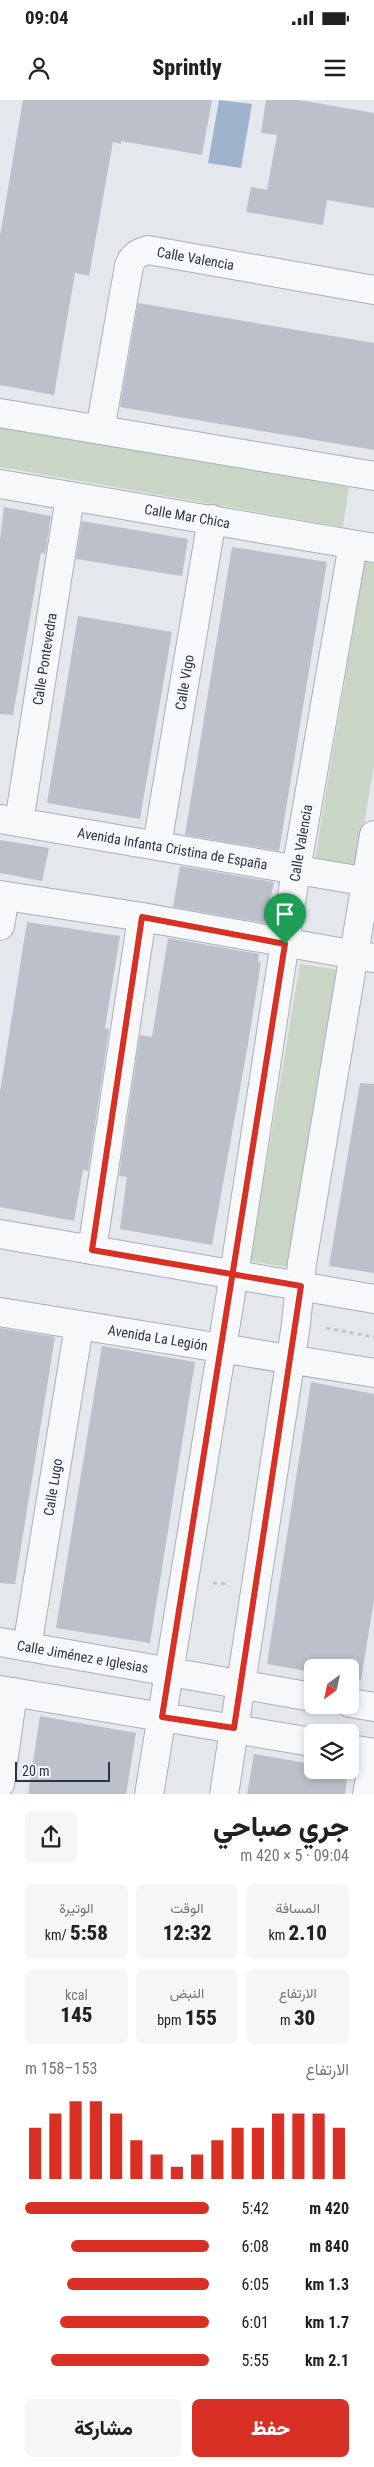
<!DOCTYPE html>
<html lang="ar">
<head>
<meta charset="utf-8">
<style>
  body { margin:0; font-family:"Roboto Condensed",Vazirmatn,sans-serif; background:#f6f6f6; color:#202124; direction:rtl; height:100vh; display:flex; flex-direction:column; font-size:19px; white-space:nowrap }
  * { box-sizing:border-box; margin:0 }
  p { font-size:16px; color:#757577 }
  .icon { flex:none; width:28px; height:28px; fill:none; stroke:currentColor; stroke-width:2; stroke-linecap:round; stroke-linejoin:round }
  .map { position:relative; height:1694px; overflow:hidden; direction:ltr }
  .side { display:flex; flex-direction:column; background:#fff; flex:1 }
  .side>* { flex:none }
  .needle { width:32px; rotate:213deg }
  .buttons { position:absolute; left:304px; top:1559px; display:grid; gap:10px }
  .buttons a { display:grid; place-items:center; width:55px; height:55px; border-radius:8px; background:#fff; box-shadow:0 2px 8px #0003; font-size:25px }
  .scale { position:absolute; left:15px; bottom:12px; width:95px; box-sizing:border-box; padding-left:5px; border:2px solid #2b3445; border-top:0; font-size:14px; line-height:18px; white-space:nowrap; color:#2b3445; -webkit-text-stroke:4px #f4f6f9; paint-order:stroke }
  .pin { position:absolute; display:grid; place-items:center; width:42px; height:42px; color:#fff; margin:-51px -21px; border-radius:50% 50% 50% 0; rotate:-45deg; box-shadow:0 0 5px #0007 }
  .pin .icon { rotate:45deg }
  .round { display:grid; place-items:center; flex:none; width:52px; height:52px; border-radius:8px; background:#f6f6f6 }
  .summary { display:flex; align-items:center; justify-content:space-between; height:85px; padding:0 25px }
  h1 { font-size:28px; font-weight:800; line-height:38px }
  .stats { display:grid; grid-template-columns:repeat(3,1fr); gap:8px; height:85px; padding:5px 25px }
  .stats div { display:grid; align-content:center; border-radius:8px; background:#f6f6f6; text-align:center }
  .stats b { font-size:21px; font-weight:800 }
  .stats small { font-size:14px; font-weight:400 }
  .stats p { font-size:14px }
  .chart { height:140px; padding:10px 25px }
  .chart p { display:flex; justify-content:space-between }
  .chart svg { width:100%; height:90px; margin-top:5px; stroke:#d93025; stroke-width:6 }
  .button { display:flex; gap:10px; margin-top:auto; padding:10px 25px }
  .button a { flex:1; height:58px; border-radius:8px; background:#d93025; color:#fff; font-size:20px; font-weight:800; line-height:58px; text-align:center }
  .button a+a { background:#f6f6f6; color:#202124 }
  ul { padding:0 25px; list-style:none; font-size:16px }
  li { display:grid; grid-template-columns:80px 60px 1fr; align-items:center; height:38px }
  li i { height:12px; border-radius:6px; background:#d93025 }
  .status { display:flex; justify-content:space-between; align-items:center; height:35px; padding:0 25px; background:#fff; direction:ltr }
  .status svg { height:14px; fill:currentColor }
  header { display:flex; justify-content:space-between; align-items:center; height:65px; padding:0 25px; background:#fff; font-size:22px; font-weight:800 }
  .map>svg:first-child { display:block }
  .green { fill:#c9d6c5 }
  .water { fill:#9fb4cc }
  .building { fill:#bbc0ca }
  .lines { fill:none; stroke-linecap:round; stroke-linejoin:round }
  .minor-casing { stroke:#a9aeb7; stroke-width:30 }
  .tertiary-casing { stroke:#a9aeb7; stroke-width:30 }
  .path { stroke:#c2c5cb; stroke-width:3; stroke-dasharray:4 4; stroke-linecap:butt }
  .minor { stroke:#f7f8fa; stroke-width:28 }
  .tertiary { stroke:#f7f8fa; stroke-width:28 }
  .route-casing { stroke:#fff; stroke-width:10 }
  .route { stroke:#d93025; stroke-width:6 }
  .labels { text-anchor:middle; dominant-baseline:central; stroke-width:4.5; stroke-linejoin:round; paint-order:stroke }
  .street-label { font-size:14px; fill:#2b3445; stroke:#f4f6f9 }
</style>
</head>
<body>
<div class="status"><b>09:04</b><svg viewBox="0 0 49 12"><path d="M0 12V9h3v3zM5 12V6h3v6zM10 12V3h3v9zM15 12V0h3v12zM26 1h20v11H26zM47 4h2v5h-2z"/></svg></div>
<header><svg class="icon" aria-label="menu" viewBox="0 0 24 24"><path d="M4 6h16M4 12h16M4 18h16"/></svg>Sprintly<svg class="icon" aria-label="person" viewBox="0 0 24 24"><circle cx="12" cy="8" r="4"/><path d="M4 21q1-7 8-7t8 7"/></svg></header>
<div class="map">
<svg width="374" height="1695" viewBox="0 0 374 1695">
  <rect width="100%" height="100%" fill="#e4e7ec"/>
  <!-- green -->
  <path class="green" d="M0,326l349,61 -6,40 -343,-60z
    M365,460l9,2v203l-17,101 -42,-7z
    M300,864l39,6 -48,298 -41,-7z"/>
  <!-- water -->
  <path class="water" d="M219,0l33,4 -11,64 -33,-5z"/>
  <!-- building -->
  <path class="building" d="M23,0h189l-10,55 -81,-14v3l-8,-2 -24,134 -14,-3 -21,122 -54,-10v-149z
    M266,0h33l75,13v95l-47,-8 -4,25 -77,-13 5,-25 16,3 10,-55 -16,-2z
    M138,203l236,40v107l-254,-43z
    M4,407l47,9 -6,38 -4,-1 -28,162 -13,-1v-174z
    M82,421l106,18 -6,37 -106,-17z
    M232,447l95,15 -48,289 -94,-16z
    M78,516l94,16 -32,187 -93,-16z
    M0,740l49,8 -7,33 -42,-8z
    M180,766l94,16 -9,41 -92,-16z
    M27,822l93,14 -15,92 4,1 -21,142 -5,-1 -9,51 -74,-14v-115z
    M168,838l91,16 -1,8h3l-13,82 -36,201 -92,-16 7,-52 -8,-1 21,-141 12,2z
    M360,983l14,1v189l-45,-7z
    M0,1228l55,9 -40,247 -15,-1z
    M102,1246l93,16 -45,281 -94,-15z
    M311,1282l63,12v206l-13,80 -11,-2v-10h-38v4l-45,-8z
    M40,1616l96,17 -10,62h-98z
    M254,1654l58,10v6h36l-3,25h-98z"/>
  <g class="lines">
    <defs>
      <g id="minor">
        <path d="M0,313l374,63"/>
        <path id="s1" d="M100,330l29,-164c3,-9 8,-13 19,-16l226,40"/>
        <path id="s2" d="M0,384l374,64"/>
        <path id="s3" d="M0,719l374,64"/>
        <path id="s4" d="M19,722l51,-325"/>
        <path id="s5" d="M157,745l55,-326"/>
        <path d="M0,795l142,22 231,41"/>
        <path d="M0,826l5,-30"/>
        <path d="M92,1150l50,-333"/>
        <path id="s6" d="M0,1542l312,55"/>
        <path id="s7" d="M27,1547l52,-321"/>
        <path d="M0,1590l312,52"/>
        <path d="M350,1603l24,4"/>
        <path d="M350,1649l24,4"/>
        <path d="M0,1684l13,-92"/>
        <path id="s8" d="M149,1695l85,-521 62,-404 57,-325"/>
        <path d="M224,1695l72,-471 6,-61 72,-428"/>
        <path d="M367,1695l7,-40"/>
      </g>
      <g id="tertiary">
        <path d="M0,1134l374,65"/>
        <path id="s9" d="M0,1212l374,61"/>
      </g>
    </defs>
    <!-- minor casing -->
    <use href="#minor" class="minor-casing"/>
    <!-- tertiary casing -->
    <use href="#tertiary" class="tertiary-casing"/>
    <!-- path -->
    <path class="path" d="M326,1228l48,9
      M213,1483l14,1"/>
    <!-- minor -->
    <use href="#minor" class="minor"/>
    <!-- tertiary -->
    <use href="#tertiary" class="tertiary"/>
  </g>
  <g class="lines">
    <defs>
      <path id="route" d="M285,844l-143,-27 -50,333 209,36 -67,442 -72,-11 123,-773"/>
    </defs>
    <!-- route casing -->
    <use href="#route" class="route-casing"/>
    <!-- route -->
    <use href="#route" class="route"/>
  </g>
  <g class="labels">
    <!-- street labels -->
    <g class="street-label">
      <text stroke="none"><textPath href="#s1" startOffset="241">Calle Valencia</textPath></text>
      <text stroke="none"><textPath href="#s2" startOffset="190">Calle Mar Chica</textPath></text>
      <text stroke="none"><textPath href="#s4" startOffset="165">Calle Pontevedra</textPath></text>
      <text stroke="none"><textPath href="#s5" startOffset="165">Calle Vigo</textPath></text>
      <text stroke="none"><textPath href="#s8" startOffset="964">Calle Valencia</textPath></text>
      <text stroke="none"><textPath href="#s3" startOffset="175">Avenida Infanta Cristina de España</textPath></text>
      <text stroke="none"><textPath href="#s9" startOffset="160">Avenida La Legión</textPath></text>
      <text stroke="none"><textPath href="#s7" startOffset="162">Calle Lugo</textPath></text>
      <text stroke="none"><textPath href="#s6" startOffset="84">Calle Jiménez e Iglesias</textPath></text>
    </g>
  </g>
</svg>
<div class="buttons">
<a><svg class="needle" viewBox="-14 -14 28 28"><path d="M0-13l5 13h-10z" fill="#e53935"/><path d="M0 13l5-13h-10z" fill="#757577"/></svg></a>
<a><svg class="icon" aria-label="layers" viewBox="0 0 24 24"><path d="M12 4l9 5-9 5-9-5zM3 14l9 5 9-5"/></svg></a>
</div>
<div class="scale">20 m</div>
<div class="pin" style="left:285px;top:844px;background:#1e9e55"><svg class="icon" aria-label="arrive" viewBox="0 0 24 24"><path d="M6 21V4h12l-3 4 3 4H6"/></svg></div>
</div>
<section class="side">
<div class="summary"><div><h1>جري صباحي</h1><p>09:04 · 5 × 420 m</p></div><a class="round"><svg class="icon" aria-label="share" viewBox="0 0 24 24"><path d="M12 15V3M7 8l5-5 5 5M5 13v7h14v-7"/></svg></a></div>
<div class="stats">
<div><p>المسافة</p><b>2.10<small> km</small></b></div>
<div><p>الوقت</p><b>12:32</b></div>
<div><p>الوتيرة</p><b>5:58<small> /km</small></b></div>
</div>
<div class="stats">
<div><p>الارتفاع</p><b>30<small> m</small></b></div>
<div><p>النبض</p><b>155<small> bpm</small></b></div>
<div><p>kcal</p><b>145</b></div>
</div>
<div class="chart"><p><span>الارتفاع</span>153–158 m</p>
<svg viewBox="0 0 160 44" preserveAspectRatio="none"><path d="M5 44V19M15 44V12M25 44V6M35 44V6M45 44V12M55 44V25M65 44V32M75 44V38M85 44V32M95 44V25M105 44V19M115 44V19M125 44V12M135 44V12M145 44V12M155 44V19"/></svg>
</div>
<ul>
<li><b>420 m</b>5:42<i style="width:100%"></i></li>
<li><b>840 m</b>6:08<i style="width:75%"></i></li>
<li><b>1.3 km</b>6:05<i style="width:77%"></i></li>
<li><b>1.7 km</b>6:01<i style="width:81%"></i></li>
<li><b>2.1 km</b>5:55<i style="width:86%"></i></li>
</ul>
<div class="button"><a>حفظ</a><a>مشاركة</a></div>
</section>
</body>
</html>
